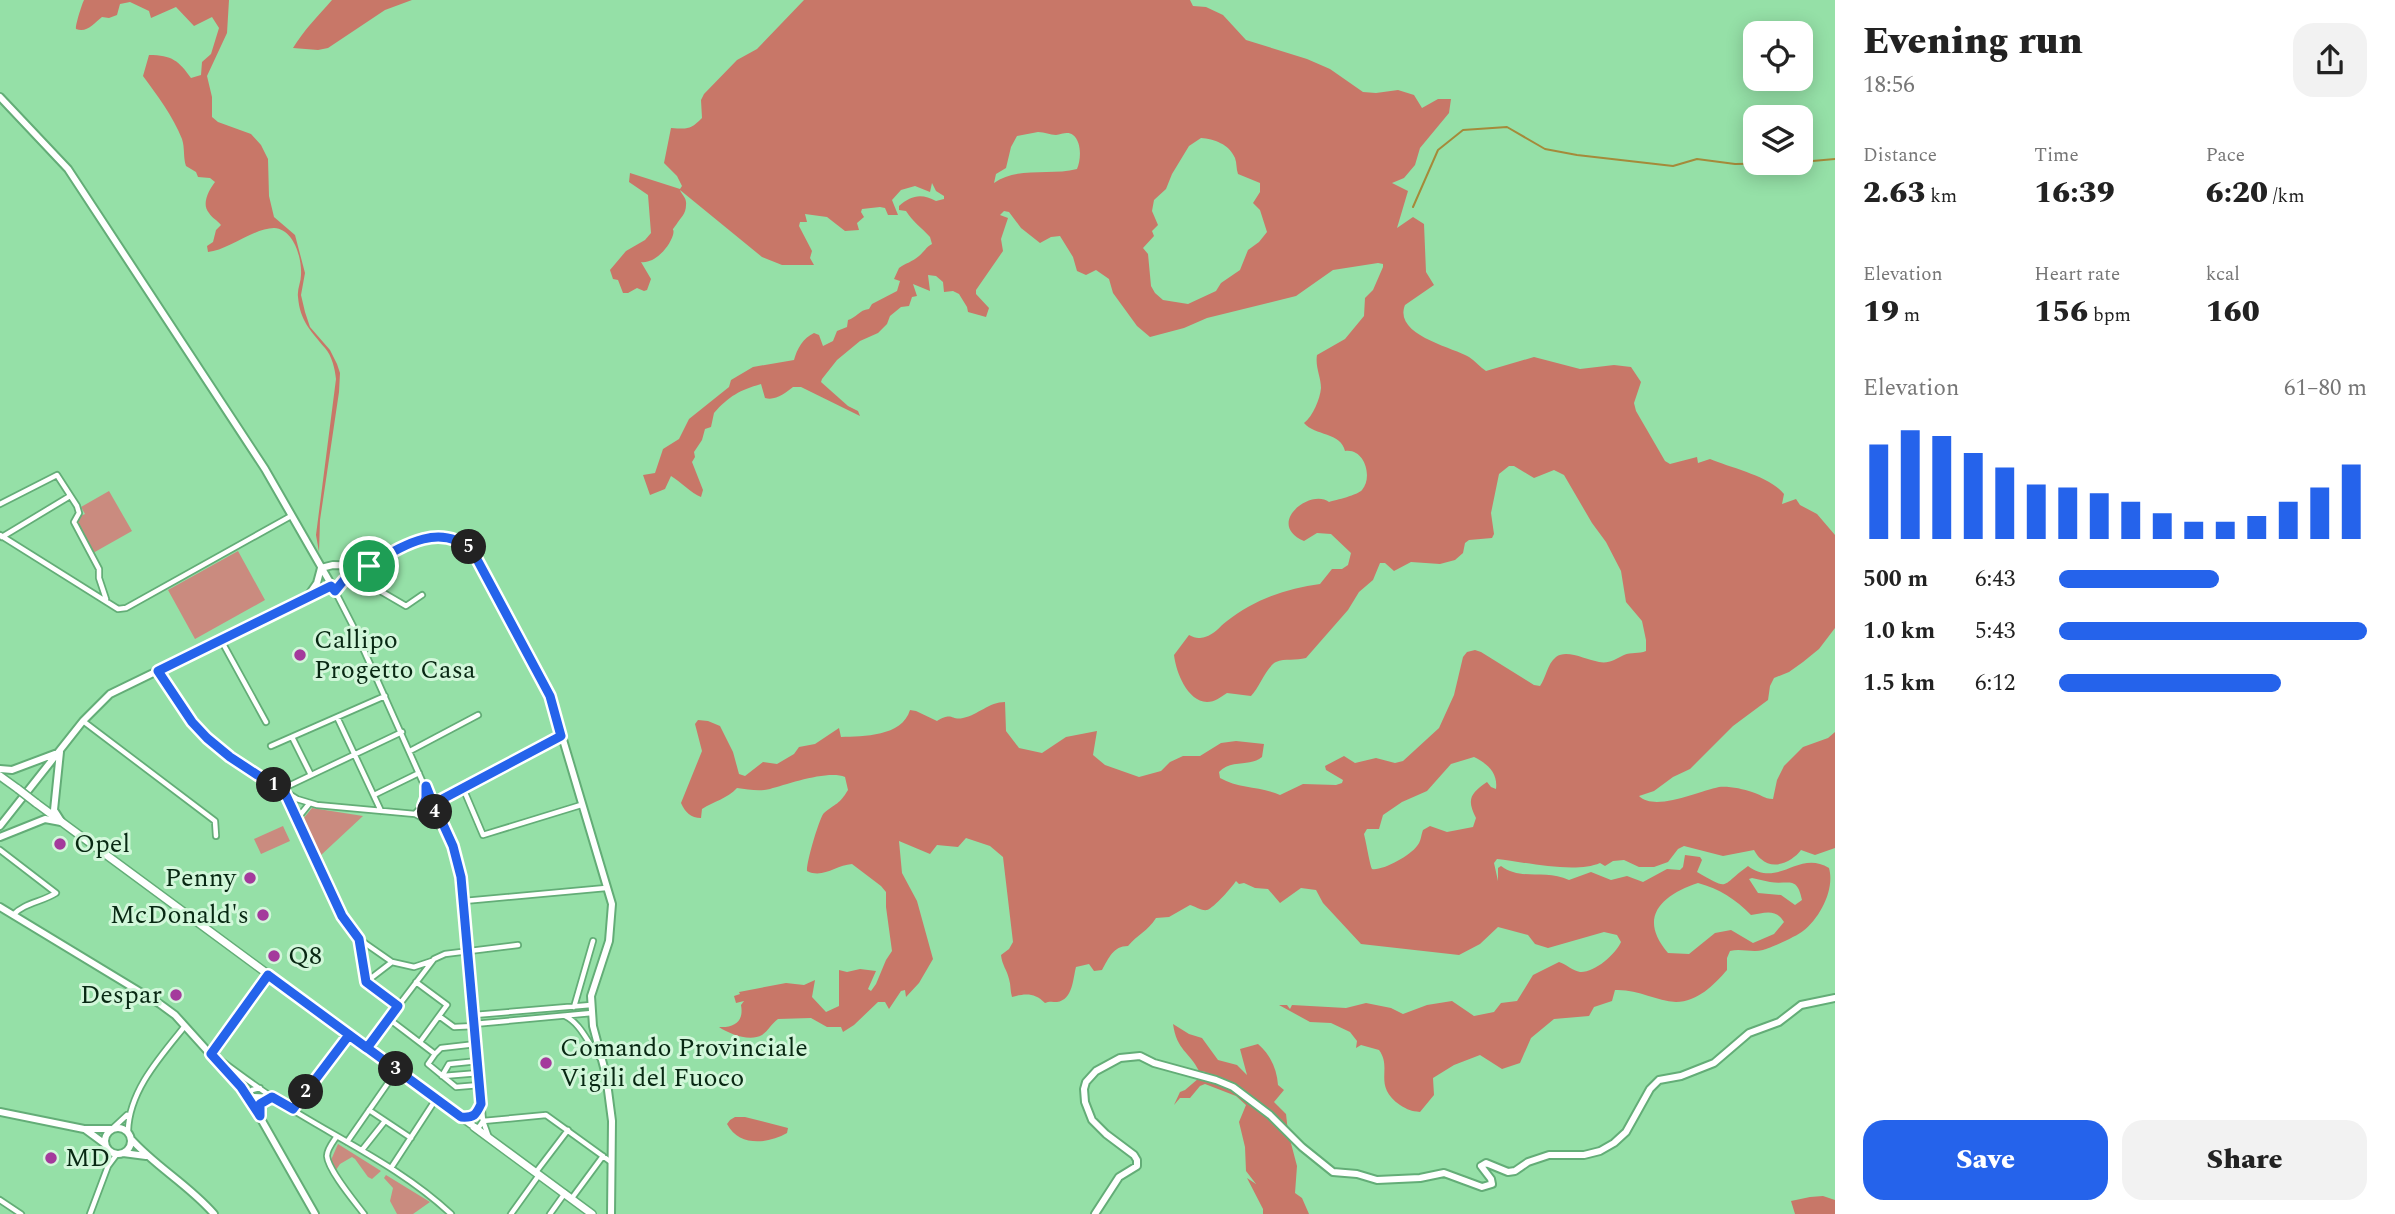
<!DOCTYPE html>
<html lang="en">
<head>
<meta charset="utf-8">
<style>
  body { margin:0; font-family:Spectral,serif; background:#f2f2f2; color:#222; height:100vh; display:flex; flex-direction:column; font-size:26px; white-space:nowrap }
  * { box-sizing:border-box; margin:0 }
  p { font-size:23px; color:#767676 }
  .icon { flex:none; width:38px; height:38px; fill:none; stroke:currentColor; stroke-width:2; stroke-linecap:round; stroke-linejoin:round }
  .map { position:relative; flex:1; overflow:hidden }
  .panel { display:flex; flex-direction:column; background:#fff; width:560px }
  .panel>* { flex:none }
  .buttons { position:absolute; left:1743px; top:21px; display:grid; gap:14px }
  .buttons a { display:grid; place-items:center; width:70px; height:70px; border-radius:14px; background:#fff; box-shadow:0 4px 18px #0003; font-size:35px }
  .pin { position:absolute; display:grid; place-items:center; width:60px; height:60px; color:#fff; margin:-30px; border:4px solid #fff; border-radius:50%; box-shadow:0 2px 7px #0007 }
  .km { position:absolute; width:35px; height:35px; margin:-18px; border-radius:50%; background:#222; color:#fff; font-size:19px; line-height:35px; text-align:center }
  .round { display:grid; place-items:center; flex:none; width:74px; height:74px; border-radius:21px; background:#f2f2f2 }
  .summary { display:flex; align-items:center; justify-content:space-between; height:119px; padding:0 28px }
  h1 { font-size:38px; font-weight:800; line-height:52px }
  .metrics { display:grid; grid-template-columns:repeat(3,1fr); gap:10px; height:119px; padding:7px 28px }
  .metrics div { display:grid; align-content:center }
  .metrics b { font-size:30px; font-weight:800 }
  .metrics small { font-size:19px; font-weight:400 }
  .metrics p { font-size:19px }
  .chart { height:196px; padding:14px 28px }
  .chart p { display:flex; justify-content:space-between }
  .chart svg { width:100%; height:126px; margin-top:7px; stroke:#2563eb; stroke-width:6 }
  .primary-button { display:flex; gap:14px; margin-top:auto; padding:14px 28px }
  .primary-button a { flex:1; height:80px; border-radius:21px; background:#2563eb; color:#fff; font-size:28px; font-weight:800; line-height:80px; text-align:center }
  .primary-button a+a { background:#f2f2f2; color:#222 }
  ul { padding:0 28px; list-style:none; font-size:23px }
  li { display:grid; grid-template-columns:112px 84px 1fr; align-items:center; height:52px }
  li i { height:18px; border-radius:9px; background:#2563eb }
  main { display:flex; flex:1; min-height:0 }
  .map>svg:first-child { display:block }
  .green { fill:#ca8b7f }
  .forest { fill:#c87768; fill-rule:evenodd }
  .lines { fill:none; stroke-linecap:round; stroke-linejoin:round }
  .stream { stroke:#a58a3a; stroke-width:2 }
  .minor-casing { stroke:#63ad77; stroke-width:8 }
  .tertiary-casing { stroke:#63ad77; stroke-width:10 }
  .secondary-casing { stroke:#63ad77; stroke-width:10 }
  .primary-casing { stroke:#63ad77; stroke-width:10 }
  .minor { stroke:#fff; stroke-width:4.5 }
  .tertiary { stroke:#fff; stroke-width:6 }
  .secondary { stroke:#fff; stroke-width:6 }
  .primary { stroke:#fff; stroke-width:7 }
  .primary-bridge-casing { stroke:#63ad77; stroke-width:10; stroke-linecap:butt }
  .primary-bridge { stroke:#fff; stroke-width:7 }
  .route-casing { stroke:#fff; stroke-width:14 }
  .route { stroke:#2563eb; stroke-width:9 }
  .poi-dot { fill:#a43a9c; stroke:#d2f7da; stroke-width:2.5 }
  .labels { text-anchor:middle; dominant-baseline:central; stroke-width:6; stroke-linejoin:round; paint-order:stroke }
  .poi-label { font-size:26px; fill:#082813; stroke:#d2f7da; text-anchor:start }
</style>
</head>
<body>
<main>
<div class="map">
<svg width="1835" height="1214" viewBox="0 0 1835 1214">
  <rect width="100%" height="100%" fill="#95e0a7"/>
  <!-- green -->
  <path class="green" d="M109,491l23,40 -39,22 -17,-31 2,-5 7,-3 -4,-7z
    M238,551l27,49 -70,39 -27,-49z
    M312,808l51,8 -43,40 -17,-37z
    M283,826l7,15 -29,13 -7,-15z
    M338,1144l43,27 -9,8 -4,-2 -13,-18 -3,-2 -12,7 -4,6 -5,-10z
    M386,1175l44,27 -17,12h-16l-7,-13 3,-13 -9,-10z"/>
  <!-- forest -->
  <path class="forest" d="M84,0h145l-2,33 -20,43 5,21v20l6,5 33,12 10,11 7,14 1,37 5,21 21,18 10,38 -4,22 4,17 5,15 20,23 7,14 3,9 -1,19 -19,128 -1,32 -3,-17 20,-156c-1,-10 -4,-23 -11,-31 -14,-17 -25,-27 -27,-51 -1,-8 3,-15 3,-22 1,-17 -7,-46 -27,-47 -20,0 -47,23 -66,24l-1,-6 6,-4 3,-12 5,-5c-4,-5 -9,-7 -12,-12 -8,-9 0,-23 6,-31l-5,-4 -12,-1 -2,-5 -10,-6c-3,-9 -1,-18 -4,-27 -9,-23 -25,-44 -39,-63l6,-21c23,0 30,6 42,23l10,-3 1,-13 9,-8 8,-26 -7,-11 -18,9 -18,-19 -25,11 -2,-7 -19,-9 -10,2 -3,11 -8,3 -7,-1c-9,7 -15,16 -26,12 -1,-3 6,-25 8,-29z
    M332,0h80l-27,10 -57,38 -10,2 -25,-2c11,-18 25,-32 39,-48z
    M804,0h386l3,6 13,1 17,8 23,25 61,19 23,10 33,23 13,1 22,-3 16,5 8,13 16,-9h13l-2,14 -29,35 -5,17 -11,13 -12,5 16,8 -11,37 16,-11 11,7 2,48 8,13 -29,20c-12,30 47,42 64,52 6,4 11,10 17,14l48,-14 46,12 34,-4 17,2 10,15 -7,21 2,8 29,50 5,3 27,-7 1,6 12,-4c21,9 60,17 74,35l-2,10 14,-5 4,6 17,9 18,21v93l-16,21 -16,13 -14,10 -15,6 -4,8 -2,14 -35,26 -43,43 -17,8 -19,14 -15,5c16,16 60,-5 80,-9 10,-1 24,2 33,5 8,2 12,7 21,7l4,-19 7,-14 19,-19 25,-9 7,-6v116l-20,7 -14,-5c-8,11 -27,21 -40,9 -3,-2 -5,-6 -7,-9l-31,6 -39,-10 -6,3 -10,13 -14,5h-15l-15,-7 -11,1 -8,5 -5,-3c-25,11 -75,-1 -103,-4l-3,4 4,18v-13l3,-2c20,15 44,3 68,14l22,-8 20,8 16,-4 16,6 24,-13 13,1 3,-3 2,-12 15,2 2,3 -5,12c34,19 22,15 51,-6 31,23 50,-17 81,2 6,21 -9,50 -26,63 -6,5 -32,17 -40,19 -11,3 -22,-2 -33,1l-3,7v12c-13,15 -30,32 -51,32 -20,-1 -38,-13 -61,-12l-3,11 -18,6 -5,9 -35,3 -23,19 -11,25 -18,6 -22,-14 -26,10 -21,13 1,17 -14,17c-9,-1 -12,-2 -20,-7 -28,-20 -7,-36 -21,-55l-18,-5 -5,3 1,-7 -7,-9 -19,-9 -21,-1 -31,-17h8l3,4 2,-4 54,3 20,-5 25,5 12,6 24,-9 25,-4 22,15 20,-4 7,-9 16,-2 16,-26 26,-13c7,2 14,9 21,10 14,1 35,-17 41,-30l-4,-7 -13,-3 -56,16 -13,-4 -7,-9 -30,-8 -18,17 -21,11 -98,-11 -38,-41 -7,-13 -15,-2 -21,15 -12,-14 -13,-1 -11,-5 -5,1 -3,-3c-4,6 -22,27 -29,29 -6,1 -12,-4 -17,-5l-21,12 -13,1c-8,13 -19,17 -28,28 -15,0 -19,12 -26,24l-8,1 -5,-7 -13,3c-3,11 -3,33 -19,35 -4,0 -8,-1 -12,1 -10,-10 -19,-10 -33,-6 -2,-6 -1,-12 -3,-18 -2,-9 -7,-14 -8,-24l8,-6 4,-7 -10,-85 -13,-11 -24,-8 -8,9 -21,-2 -7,9 -31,-13 3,32 15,28 16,58 -14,24 -13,14 -1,-7 -4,1 -12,18 -4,-7h-7l-24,23 -11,7 -2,-5h-14l-16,-9 -33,1c-6,4 -10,12 -16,16 -12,7 -33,-1 -43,-8 16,1 25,-6 22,-22l3,-4 -8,2 -2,-7 6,-2 -1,-2 47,-9 18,2 11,-5 -3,17 14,15 13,-6v-36l8,2 13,-3 16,2 -8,18 3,2 5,-7 10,-24 6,-9 -6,-44v-15l-5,-6 -29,-22c-16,1 -29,15 -45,7 -1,-8 13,-55 17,-58 12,-10 15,-8 24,-23l-3,-13c-17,-7 -57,7 -75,12 -12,3 -22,0 -33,-1 -10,11 -23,13 -35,21l-1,9c-10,0 -16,-6 -20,-15l21,-52 -7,-27 3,-4 10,1 12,5 13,26 6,22 6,2 18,-14 14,2 17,-10 5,-7 16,-3 24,-16 2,9c22,-1 61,0 69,-27l6,1 21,10c16,-10 14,0 26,-3 15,-3 26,-16 42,-16l1,29 13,17 23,5 24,-16 31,-6 -4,24 12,10 34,12 22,-6 9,-9 13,-6h17l21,-13 15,-2 28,3 -2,13c-12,10 -31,2 -43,15l1,6c19,11 40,8 60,17l23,-11 33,1 6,-2 1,-3 -17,-10 -1,-4 19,-10 11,7 21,-5 19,5 8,-2 36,-33 15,-33 9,-38 4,-5 8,-2 6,2 53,33 6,1c6,-8 7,-22 16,-29 11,-8 30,3 43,5 10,2 17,-3 25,-7 7,-3 15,-1 22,-4v-11l-4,-19 -16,-19 -5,-31 -15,-29 -14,-19 -28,-48 -10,-5 -20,8 -20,-12h-5l-10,8 -8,39 3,21 -2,4 -23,2 -4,3 -2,10 -8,7 -15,4 -29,-2 -17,9 -9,-8h-5l-7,17 -14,12 -11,18 -42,48c-10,3 -21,0 -30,4 -9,4 -17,26 -25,34l-24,-3c-6,4 -12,9 -20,9 -20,-1 -31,-30 -33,-47l15,-20c6,3 9,4 16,2 10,-3 14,-10 22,-16 26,-21 60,-33 93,-37l12,-15h10l6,-4 3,-12 -20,-19 -14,-1 -13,8c-39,-17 6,-53 25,-39 7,-2 29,-7 33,-12 11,-12 3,-42 -17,-39 -4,-19 -30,-15 -41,-28 9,-7 16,-24 17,-35 0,-11 -6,-21 -4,-33l28,-16 19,-23 1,-18 8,-8 10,-23v-3l-5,-1 -45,7 -37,26 -89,22 -23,10 -34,9 -13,-11 -24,-33 -4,-14 -13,-9 -10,5 -9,-4 -4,-14 -13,-21 -9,1 -11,6 -19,-15 -12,-16 -5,-1 -4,4 8,3 -7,21 2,12 -27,39v4l13,14 -3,9 -18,-5 -1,-5 -8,-13 -6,-3 -9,1 -1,-10 -7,-6 -8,-1 2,16 -17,-7 4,12 -5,1 -3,9 -8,1 -11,9 -3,8 -9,9 -18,8 -23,19 -15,19 -1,3 27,24 10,5 2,5 -59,-29h-8c-8,6 -17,14 -28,11l-4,-14c-21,6 -32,12 -47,29l-3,14 -6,2 -3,11 -8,12 1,5 -3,5 11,28 -2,7c-10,-4 -20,-15 -30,-21l-6,13 -15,6 -7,-20 12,-2 8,-24 16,-10 10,-20 40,-32 2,-7 22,-13 41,-7c3,-11 9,-22 20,-27l5,2 4,11 10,-5 4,-10 10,-4 1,-7c8,-2 11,-10 21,-11l3,-5 25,-13 3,-10 -6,-2 5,-11c7,-5 13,-6 20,-12 5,-4 7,-9 13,-12l-2,-7c-8,-9 -18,-16 -24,-26l-7,-1v-4c12,-11 23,-13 37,-5l8,-2v-3l-8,-5 -4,-8 -2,9 -15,-6 -14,4 -9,10 6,15h-10l-3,-7 -5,-1 -18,2 -1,3 3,5 -7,6 2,7 -14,1 -18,-14 -22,-3 2,8h-7l-1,4 13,25 -2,7 4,7h-32l-20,-8 -82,-67c2,5 7,8 6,15 0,9 -5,12 -10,20 -6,8 -1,1 -3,10 -4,13 -19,29 -32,27l10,17 -4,11 -3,1 -7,-3 -9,5h-5l-5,-13 -5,-1 -3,-9 16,-19 19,-11 6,-7 -3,-38 -19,-13 1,-9 50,16 2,-3 -5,-10 -13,-13 7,-35c17,1 19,2 31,-10l-1,-18 3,-6 33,-34 20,-11zM1038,132c7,0 12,3 18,3 6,-1 12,-4 17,0 9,7 8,25 4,34 -27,7 -59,-3 -83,14l2,-9 10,-6 5,-21 6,-11zM1201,138c13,1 28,6 34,20 2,5 1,11 3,16l22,9v9l-7,11 7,7 7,22 -8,10 -11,8 -8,20 -19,13 -5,8 -28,13 -25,-4 -8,-7 -4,-7 -3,-32 -5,-6 11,-12 -2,-5 6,-6 -6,-14 2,-11 12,-11 6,-15 17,-28zM1474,757c14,7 24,16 22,32l-5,-2 -4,-5c-16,11 -21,17 -11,36l-3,9 -26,5 -17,-6 -7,4c-2,5 -2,12 -6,16 -7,10 -35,25 -45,23 -2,-4 -6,-27 -8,-35l3,-5h12l4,-14 19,-13 25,-11 24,-27zM1752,878c6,1 12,3 18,4 19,3 27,-7 32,18l-7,5 -14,-10 -23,-2 -9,-14zM1698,883c22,6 37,16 53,32 13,-2 25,-7 33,7l-10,12 -21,9 -22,-13 -16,3 -26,21 -21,-1c-31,-36 -6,-58 30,-70z
    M1173,1024l16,10 13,4 16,22 19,5 10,10 -7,-26 18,-5c12,10 19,25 20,41l6,5 -10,12 12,12 2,18 9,34 -2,27 7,5 7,16h-46v-5l-16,-31 9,6 -10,-13 -1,-24 -6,-25 7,-17 -10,-9 -31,-12 -5,2 -10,12h-10l-6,7 6,-13 5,-2 21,-18 -7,-1c-10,-20 -22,-20 -26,-47z
    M735,1117h10l43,11 -1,5c-19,11 -48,14 -60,-9l3,-4z
    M1810,1197l13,-1 12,4v14h-40l-4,-13z"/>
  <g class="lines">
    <!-- stream -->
    <path class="stream" d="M1801,162l34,-3
      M1413,207l25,-57 25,-20 44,-3 38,22 32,6 96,11 24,-7 38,5 60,-1"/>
    <defs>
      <path id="minor" d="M0,504l57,-29 20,31 2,7 -5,9 25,47v9l7,21
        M0,535l118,74 8,-1 165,-92
        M2,537l68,-41
        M369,566l13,26 24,14 16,-11
        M335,591l19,37 103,231 6,34 20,228 -4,6h-5l-3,-3 3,-8h6l3,3
        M221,640l45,82
        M158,671l34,51 15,16 23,19 67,42 20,6 98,9 29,15
        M337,717l44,94
        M83,721l132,100 1,15
        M292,737l19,38
        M271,746l114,-50
        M410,751l68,-36
        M463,788l20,47 98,-30
        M282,789l120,-57
        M286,793l56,124 17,22 7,43 26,-20 -33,-23
        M374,795l45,-22
        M433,804l128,-68
        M423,806l15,7 -13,4
        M415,814l9,-10 2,-13
        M297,819l12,-15
        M0,850l56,43c-14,9 -32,10 -43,22
        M464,901l142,-13
        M392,962l22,5 18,-6
        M269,975l-58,78c20,15 40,30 61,44 59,39 127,68 179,117
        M366,982l32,24
        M416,982l31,23 -27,37
        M574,1007l19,-66
        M474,1015l117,-10
        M439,1016l15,11 21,-1
        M565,1016c17,8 23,29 36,43
        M389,1019l46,35 -7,10 28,23 24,-2
        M474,1024l118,-11
        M367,1047l67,-88 11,-5 73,-9
        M435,1054l6,-6 35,-4
        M442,1076l7,-12 29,-3
        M443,1076l36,-3
        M260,1088l-8,2 -4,6 23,1
        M293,1109l56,-74
        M369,1110l42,28
        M259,1113l1,-9 11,-7
        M113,1128l14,-13
        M128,1131c1,-40 32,-74 57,-105
        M488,1135l-5,-14 63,-6 65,47
        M337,1136c-4,6 -10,13 -10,20 1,14 28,46 37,58
        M347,1142l50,-72
        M107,1148l1,17
        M362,1150l23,-29
        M391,1168l45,-69
        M536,1172l32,-42
        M572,1198l31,-42
        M0,1200l21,14
        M90,1214l18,-48 9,-12
        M511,1214l28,-39
        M550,1214l15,-21"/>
      <path id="tertiary" d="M0,97l68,72 197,300 70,122c12,-14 28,-22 45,-32 36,-20 72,-41 100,4l70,133 62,208 -3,37 -18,55 2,30 13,49 6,46 -1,93
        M308,596l9,-13 4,-15 12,-3 33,1
        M0,769l12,1 48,-18 -6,58 7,11
        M0,826l83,-105 27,-27 222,-108
        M0,1112l84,17h27
        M105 1141a13 13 0 1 1 26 0a13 13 0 1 1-26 0Z
        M86,1130l19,14
        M131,1139c25,28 58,46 83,75
        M123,1153l23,3
        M1095,1214l24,-37 18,-11v-6l-3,-5 -28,-21 -14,-14 -7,-18 -1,-13 2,-7 10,-11 24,-13 20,-2 14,7 62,17 17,7 37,28 32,32 31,25 24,2 20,6 43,-2 24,-5 38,14 10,-3 -1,-5 -10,-13 5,-3 22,9 7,-1 13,-9 21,-7h35l16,-4 14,-8 12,-11 24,-43 9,-9 22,-4 33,-13 35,-30 30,-11 22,-17 34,-7"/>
      <path id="secondary" d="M0,837l45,-18 16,3
        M0,907l160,97 15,11 73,81 67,118"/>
      <path id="primary" d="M0,776l18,13
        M36,803l435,321
        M474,1127l118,87"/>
    </defs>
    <!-- minor casing -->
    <use href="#minor" class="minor-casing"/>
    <!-- tertiary casing -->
    <use href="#tertiary" class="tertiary-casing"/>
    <!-- secondary casing -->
    <use href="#secondary" class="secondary-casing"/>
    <!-- primary casing -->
    <use href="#primary" class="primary-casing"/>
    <!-- minor -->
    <use href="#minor" class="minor"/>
    <!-- tertiary -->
    <use href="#tertiary" class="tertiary"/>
    <!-- secondary -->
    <use href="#secondary" class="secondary"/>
    <!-- primary -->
    <use href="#primary" class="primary"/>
    <defs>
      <path id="primary-bridge" d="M18,789l18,14"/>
    </defs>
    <!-- primary-bridge casing -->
    <use href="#primary-bridge" class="primary-bridge-casing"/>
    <!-- primary-bridge -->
    <use href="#primary-bridge" class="primary-bridge"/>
  </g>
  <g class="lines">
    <defs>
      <path id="route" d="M369,566l-25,14 -9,11 -4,-5 -173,85 34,51 15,16 23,19 55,36 57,123 17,23 7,43 32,24 -31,42 -18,-13 -56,74 -21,-12 -12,7v12l-19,-29 -30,-33 57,-79 193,142c13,1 15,-2 20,-13l-20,-227 -8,-31 -15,-33 -15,-7 3,-8v-12l7,18 128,-68 -11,-40 -78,-146c-34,-29 -71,-3 -103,16"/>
    </defs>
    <!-- route casing -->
    <use href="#route" class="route-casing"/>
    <!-- route -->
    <use href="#route" class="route"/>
  </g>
  <!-- markers -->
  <g class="poi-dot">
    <circle cx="300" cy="655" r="7"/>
    <circle cx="60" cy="844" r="7"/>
    <circle cx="250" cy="878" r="7"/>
    <circle cx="263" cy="915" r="7"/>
    <circle cx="274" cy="956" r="7"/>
    <circle cx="176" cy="995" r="7"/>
    <circle cx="546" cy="1063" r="7"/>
    <circle cx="51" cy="1158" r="7"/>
  </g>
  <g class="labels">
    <!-- poi labels -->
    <g class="poi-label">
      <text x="314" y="640">Callipo<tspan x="314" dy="30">Progetto Casa</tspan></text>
      <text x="74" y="844">Opel</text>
      <text x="236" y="878" text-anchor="end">Penny</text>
      <text x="249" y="915" text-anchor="end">McDonald's</text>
      <text x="288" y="956">Q8</text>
      <text x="162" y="995" text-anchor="end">Despar</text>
      <text x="560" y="1048">Comando Provinciale<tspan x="560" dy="30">Vigili del Fuoco</tspan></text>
      <text x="65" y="1158">MD</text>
    </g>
  </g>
</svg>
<div class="buttons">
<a><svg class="icon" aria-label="locate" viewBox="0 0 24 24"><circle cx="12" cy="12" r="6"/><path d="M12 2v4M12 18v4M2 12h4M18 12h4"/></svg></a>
<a><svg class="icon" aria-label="layers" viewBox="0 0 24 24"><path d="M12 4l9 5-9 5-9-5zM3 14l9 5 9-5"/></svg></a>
</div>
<div class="pin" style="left:369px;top:566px;background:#1e9e55"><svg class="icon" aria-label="arrive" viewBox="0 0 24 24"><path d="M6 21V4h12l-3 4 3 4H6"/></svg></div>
<b class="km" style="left:274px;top:785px">1</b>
<b class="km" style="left:306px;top:1092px">2</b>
<b class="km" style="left:396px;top:1069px">3</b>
<b class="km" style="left:435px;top:812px">4</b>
<b class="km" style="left:469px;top:547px">5</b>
</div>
<section class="panel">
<div class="summary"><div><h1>Evening run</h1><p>18:56</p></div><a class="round"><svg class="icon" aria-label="share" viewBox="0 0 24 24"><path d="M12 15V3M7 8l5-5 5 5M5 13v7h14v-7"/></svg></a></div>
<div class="metrics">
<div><p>Distance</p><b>2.63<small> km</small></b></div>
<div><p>Time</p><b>16:39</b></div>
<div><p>Pace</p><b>6:20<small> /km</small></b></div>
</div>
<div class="metrics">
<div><p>Elevation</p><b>19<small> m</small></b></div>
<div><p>Heart rate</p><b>156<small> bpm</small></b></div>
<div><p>kcal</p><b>160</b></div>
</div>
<div class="chart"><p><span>Elevation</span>61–80 m</p>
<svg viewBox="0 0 160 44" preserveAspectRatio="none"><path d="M5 44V11M15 44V6M25 44V8M35 44V14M45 44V19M55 44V25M65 44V26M75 44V28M85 44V31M95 44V35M105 44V38M115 44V38M125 44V36M135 44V31M145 44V26M155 44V18"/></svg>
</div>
<ul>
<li><b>500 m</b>6:43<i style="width:52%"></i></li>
<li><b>1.0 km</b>5:43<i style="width:100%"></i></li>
<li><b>1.5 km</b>6:12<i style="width:72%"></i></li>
</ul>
<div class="primary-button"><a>Save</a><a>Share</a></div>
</section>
</main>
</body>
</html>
